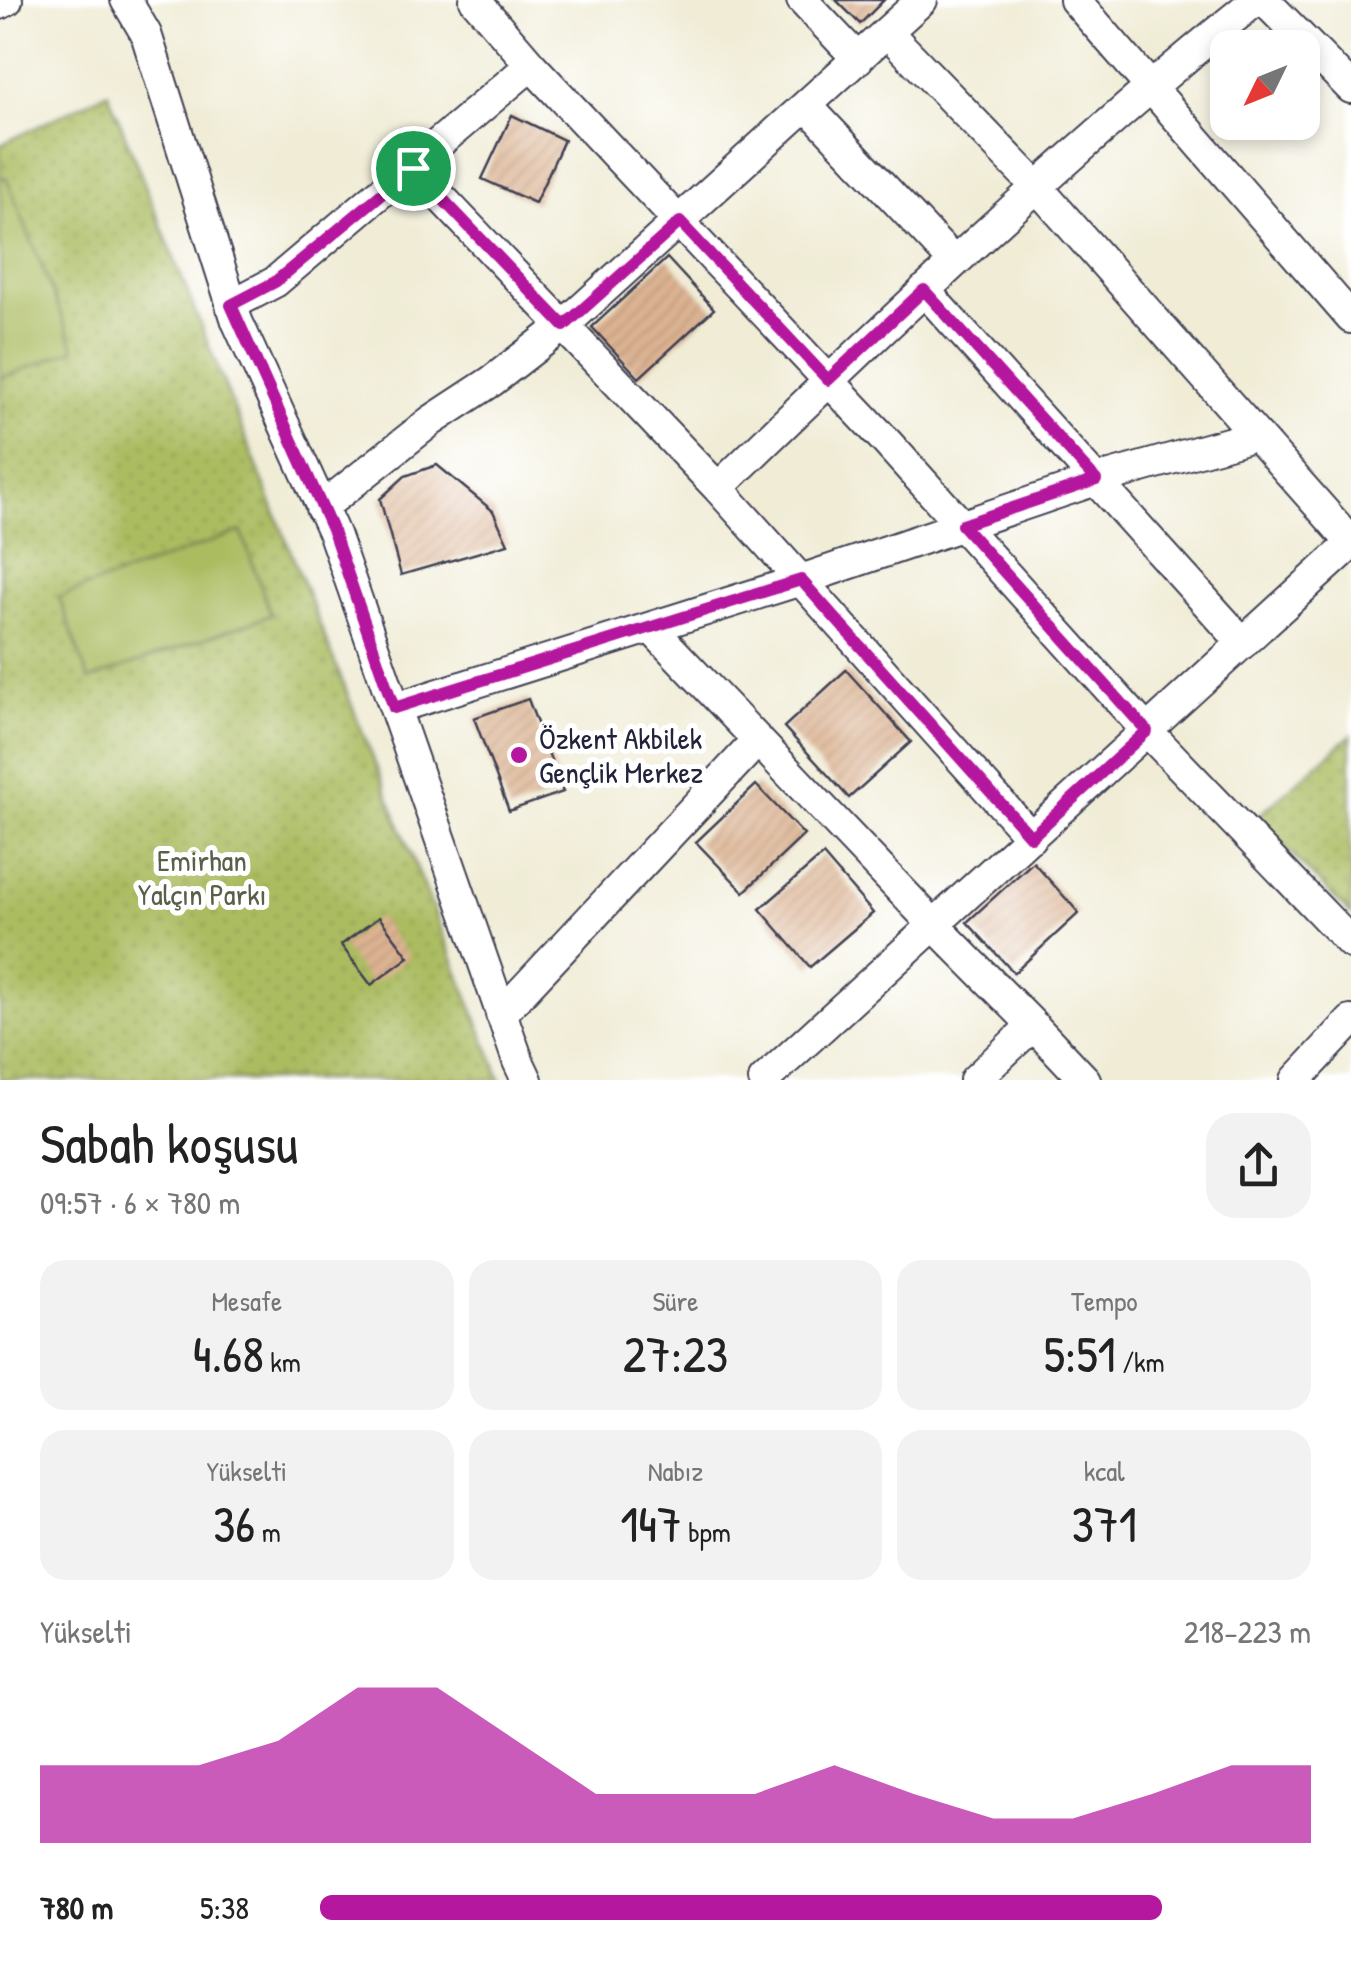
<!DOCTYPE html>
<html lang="tr">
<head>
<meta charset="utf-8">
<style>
  body { margin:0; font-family:"Patrick Hand",sans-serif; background:#f2f2f2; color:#222; height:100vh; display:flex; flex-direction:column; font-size:38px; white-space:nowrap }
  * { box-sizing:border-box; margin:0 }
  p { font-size:32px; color:#767676 }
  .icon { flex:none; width:55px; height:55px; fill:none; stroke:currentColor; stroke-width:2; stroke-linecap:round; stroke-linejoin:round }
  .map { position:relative; height:1080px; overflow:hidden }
  .details { display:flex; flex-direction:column; background:#fff; flex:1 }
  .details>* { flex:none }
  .needle { width:65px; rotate:227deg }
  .buttons { position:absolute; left:1210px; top:30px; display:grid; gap:20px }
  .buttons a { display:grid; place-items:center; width:110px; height:110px; border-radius:20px; background:#fff; box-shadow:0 5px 15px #0003; font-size:50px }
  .pin { position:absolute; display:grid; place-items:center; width:85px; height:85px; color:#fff; margin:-42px; border:5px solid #fff; border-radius:50%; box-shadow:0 2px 10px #0007 }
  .round { display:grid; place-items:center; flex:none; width:105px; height:105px; border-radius:30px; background:#f2f2f2 }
  .summary { display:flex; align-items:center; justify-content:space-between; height:170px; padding:0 40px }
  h1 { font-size:55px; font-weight:600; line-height:75px }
  .stats { display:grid; grid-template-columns:repeat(3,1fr); gap:15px; height:170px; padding:10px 40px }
  .stats div { display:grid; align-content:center; border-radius:25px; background:#f2f2f2; text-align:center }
  .stats b { font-size:50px; font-weight:600 }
  .stats small { font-size:28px; font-weight:400 }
  .stats p { font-size:28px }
  .chart { height:280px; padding:20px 40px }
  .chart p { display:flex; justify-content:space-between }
  .chart svg { width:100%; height:180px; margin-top:10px; fill:#b5179e; opacity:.7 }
  ul { padding:0 40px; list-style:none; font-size:32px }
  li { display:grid; grid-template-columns:160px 120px 1fr; align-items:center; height:75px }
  li i { height:25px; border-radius:12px; background:#b5179e }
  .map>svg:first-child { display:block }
  .green { fill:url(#green-dots); stroke:#666f4e; stroke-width:2.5 }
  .pitch { fill:#abbc60; stroke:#666f4e; stroke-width:2.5 }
  .building { fill:url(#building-hatch) }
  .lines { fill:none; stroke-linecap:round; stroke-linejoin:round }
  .minor-casing { stroke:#414052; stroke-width:34 }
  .minor { stroke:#fff; stroke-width:30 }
  .route-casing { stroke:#fff; stroke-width:20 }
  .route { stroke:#b5179e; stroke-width:12 }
  .poi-dot { fill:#b5179e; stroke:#fff; stroke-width:4 }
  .labels { text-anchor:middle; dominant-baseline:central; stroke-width:10; stroke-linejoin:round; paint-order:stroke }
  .poi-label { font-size:30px; fill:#22223b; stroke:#fff; text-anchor:start }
  .park-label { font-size:30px; fill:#59604a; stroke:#fff }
</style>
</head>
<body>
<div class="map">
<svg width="1351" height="1080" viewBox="0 0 1351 1080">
  <defs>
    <pattern id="green-dots" width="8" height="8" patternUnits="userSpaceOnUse" patternTransform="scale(2.5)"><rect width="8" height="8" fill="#abbc60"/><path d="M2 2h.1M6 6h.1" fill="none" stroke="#93a154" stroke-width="1.8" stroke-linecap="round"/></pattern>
    <pattern id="building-hatch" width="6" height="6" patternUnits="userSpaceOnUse" patternTransform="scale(2.5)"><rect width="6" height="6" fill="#ddb492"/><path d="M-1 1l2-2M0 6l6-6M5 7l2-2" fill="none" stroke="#bd9a7f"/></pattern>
  </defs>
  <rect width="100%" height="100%" fill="#fff"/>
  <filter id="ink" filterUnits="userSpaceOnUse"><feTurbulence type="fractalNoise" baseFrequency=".01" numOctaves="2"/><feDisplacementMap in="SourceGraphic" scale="20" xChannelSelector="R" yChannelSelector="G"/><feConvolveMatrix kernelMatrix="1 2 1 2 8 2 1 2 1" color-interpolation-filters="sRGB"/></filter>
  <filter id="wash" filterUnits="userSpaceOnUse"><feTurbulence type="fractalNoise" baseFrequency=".0048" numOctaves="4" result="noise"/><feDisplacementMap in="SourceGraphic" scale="40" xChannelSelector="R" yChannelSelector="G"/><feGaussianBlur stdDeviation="2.25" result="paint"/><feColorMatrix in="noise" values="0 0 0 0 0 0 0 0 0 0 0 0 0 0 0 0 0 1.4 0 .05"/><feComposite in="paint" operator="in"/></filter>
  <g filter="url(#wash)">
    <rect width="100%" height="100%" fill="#f0ecd6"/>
    <!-- green -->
    <path class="green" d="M108,92l393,988h-501v-935z
      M1351,735v180l-95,-97z"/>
    <!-- pitch -->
    <path class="pitch" d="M6,177l69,172 -75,30v-200z
      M241,531l30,84 -182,65 -30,-83z"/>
    <g id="blocks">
      <!-- building -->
      <path class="building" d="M836,0h48l-24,24z
        M512,115l52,25 -29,63 -53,-24z
        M667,258l47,51 -75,69 -47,-51z
        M437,465l56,46 15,33 -107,31 -21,-76 25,-23z
        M846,670l65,72 -62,56 -65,-71z
        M528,699l35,93 -54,19 -35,-93z
        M756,785l48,50 -60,57 -48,-50z
        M823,855l50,58 -63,54 -50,-58z
        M1033,862l46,51 -65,60 -47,-51z
        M379,917l30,40 -38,28 -30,-40z"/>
    </g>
  </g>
  <g filter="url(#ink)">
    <use href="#blocks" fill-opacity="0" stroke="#414052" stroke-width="2.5"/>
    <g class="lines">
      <defs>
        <path id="minor" d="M126,0l20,34 91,287 97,213 184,527 9,19
          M475,0l56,65 352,373 264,293 204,212
          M802,0l56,59
          M1075,0l276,318
          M1264,0l87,88
          M0,4l7,-4
          M887,32l150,155 314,355
          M807,106l147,156
          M413,168l305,320 313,349
          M924,290l319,353
          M231,305l44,-23 256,-217
          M718,488c174,-169 349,-336 538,-488
          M321,508l110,-87 61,-40 71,-55 359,-326
          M651,628l284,298 98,99 -58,55
          M395,708l406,-128 295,-100 160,-45
          M501,1014l257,-274
          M1033,1025l52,55
          M764,1080l587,-536
          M1296,1080l55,-59"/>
      </defs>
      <!-- minor casing -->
      <use href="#minor" class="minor-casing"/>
      <!-- minor -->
      <use href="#minor" class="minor"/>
    </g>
  </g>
  <g class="lines" filter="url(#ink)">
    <defs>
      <path id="route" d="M413,168l151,158 116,-104 148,158 96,-90 172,190 -134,45 185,206 -116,106 -230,-257 -407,128 -60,-174 -103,-229 44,-23z"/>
    </defs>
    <!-- route casing -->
    <use href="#route" class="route-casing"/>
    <!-- route -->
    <use href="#route" class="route"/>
  </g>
  <!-- markers -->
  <circle class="poi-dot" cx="519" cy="755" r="10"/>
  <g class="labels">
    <!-- poi labels -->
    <g class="poi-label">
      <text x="539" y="738">Özkent Akbilek<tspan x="539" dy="34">Gençlik Merkez</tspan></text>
    </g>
    <!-- park labels -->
    <g class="park-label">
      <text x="202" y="860">Emirhan<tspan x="202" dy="34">Yalçın Parkı</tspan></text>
    </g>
  </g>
</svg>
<div class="buttons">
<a><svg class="needle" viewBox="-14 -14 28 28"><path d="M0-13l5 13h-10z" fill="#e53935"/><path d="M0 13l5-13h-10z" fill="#767676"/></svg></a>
</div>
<div class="pin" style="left:413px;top:168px;background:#1e9e55"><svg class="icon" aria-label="arrive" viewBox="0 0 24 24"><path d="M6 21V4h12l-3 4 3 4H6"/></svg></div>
</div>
<section class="details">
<div class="summary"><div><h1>Sabah koşusu</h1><p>09:57 · 6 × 780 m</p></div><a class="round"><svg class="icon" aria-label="share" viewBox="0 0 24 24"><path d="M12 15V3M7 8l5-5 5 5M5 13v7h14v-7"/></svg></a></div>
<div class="stats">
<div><p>Mesafe</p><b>4.68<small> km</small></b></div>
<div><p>Süre</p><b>27:23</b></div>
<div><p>Tempo</p><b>5:51<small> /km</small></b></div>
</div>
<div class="stats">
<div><p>Yükselti</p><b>36<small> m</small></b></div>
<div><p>Nabız</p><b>147<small> bpm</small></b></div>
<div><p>kcal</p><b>371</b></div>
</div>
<div class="chart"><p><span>Yükselti</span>218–223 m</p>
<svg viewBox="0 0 160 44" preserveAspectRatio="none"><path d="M0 44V25L10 25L20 25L30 19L40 6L50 6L60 19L70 32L80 32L90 32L100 25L110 32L120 38L130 38L140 32L150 25L160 25V44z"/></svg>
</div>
<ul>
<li><b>780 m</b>5:38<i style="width:85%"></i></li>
</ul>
</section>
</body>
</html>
